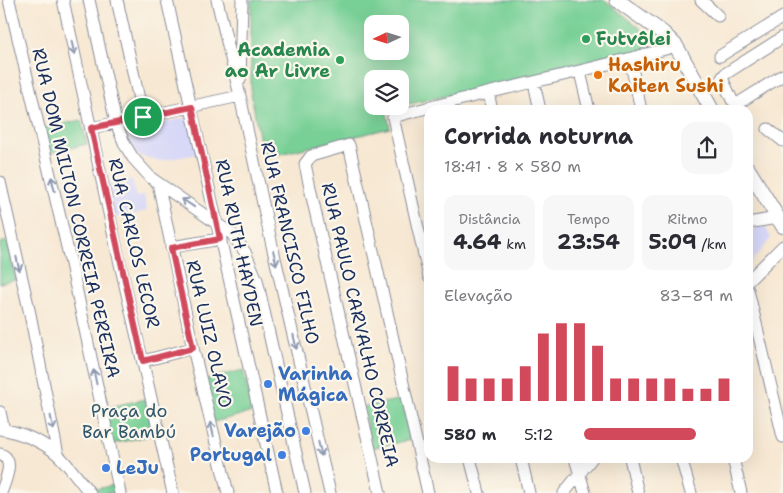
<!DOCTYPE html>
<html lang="pt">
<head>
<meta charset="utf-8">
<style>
  body { margin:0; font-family:"Shantell Sans",sans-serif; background:#f7f7f7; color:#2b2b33; height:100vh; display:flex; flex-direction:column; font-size:19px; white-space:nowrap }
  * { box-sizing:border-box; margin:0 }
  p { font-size:16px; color:#7c7c81 }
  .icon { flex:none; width:28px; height:28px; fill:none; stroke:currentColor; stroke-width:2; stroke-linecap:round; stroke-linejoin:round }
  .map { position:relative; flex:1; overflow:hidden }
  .panel { position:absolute; left:424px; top:105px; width:329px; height:358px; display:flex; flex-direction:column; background:#fff; border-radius:15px; box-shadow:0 5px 20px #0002 }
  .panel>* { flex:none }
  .needle { width:32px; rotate:266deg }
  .tools { position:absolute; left:364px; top:15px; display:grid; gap:10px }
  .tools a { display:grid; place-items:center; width:45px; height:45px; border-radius:10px; background:#fff; box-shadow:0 5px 20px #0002; font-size:25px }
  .pin { position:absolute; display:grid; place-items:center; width:42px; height:42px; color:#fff; margin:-21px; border:2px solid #fff; border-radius:50%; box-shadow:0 1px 5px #0007 }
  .round { display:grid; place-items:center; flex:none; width:52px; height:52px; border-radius:15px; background:#f7f7f7 }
  .overview { display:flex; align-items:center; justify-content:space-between; height:85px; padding:0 20px }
  h1 { font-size:22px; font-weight:700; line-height:38px }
  .metrics { display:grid; grid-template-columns:repeat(3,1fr); gap:8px; height:85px; padding:5px 20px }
  .metrics div { display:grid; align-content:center; border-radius:12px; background:#f7f7f7; text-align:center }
  .metrics b { font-size:21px; font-weight:700 }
  .metrics small { font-size:14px; font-weight:400 }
  .metrics p { font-size:14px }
  .chart { height:140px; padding:10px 20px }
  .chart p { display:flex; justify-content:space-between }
  .chart svg { width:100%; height:90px; margin-top:5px; stroke:#d1495b; stroke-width:6 }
  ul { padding:0 20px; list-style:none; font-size:16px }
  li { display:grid; grid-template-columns:80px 60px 1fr; align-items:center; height:38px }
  li i { height:12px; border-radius:6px; background:#d1495b }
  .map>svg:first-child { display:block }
  .built { fill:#d7d7f8 }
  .green { fill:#78d096; stroke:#4a807a; fill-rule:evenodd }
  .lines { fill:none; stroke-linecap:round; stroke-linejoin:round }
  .minor-casing { stroke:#898c98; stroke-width:13 }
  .major-casing { stroke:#898c98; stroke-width:16 }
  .minor { stroke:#fff; stroke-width:11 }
  .major { stroke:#fff; stroke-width:14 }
  .oneway { stroke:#8d97ae }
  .route-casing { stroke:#fff; stroke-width:10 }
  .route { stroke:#d1495b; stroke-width:6 }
  .leisure-dot { fill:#2e9e5b; stroke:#fbf7ec; stroke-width:2 }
  .food-dot { fill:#e8710a; stroke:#fbf7ec; stroke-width:2 }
  .shop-dot { fill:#3f7fe0; stroke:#fbf7ec; stroke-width:2 }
  .labels { text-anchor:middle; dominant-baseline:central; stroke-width:4.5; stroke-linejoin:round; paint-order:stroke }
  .leisure-label { font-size:18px; font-weight:bold; fill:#27864d; stroke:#fbf7ec; text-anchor:start }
  .food-label { font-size:18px; font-weight:bold; fill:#c56008; stroke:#fbf7ec; text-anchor:start }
  .street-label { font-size:18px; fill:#1b2f5e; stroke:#fbf7ec }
  .shop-label { font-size:18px; font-weight:bold; fill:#366cbe; stroke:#fbf7ec; text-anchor:start }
  .park-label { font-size:18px; fill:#32576c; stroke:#fbf7ec }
</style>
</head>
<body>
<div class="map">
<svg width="783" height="493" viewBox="0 0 783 493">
  <rect width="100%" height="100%" fill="#fbf7ec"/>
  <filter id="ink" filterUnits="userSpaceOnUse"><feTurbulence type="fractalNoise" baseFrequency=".02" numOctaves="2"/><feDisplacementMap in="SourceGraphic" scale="10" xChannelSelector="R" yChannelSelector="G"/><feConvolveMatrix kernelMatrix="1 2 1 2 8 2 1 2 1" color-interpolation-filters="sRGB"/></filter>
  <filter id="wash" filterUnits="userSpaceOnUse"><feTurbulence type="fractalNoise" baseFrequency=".0096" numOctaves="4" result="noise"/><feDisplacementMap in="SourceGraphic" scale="20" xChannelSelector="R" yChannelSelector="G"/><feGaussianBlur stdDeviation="1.12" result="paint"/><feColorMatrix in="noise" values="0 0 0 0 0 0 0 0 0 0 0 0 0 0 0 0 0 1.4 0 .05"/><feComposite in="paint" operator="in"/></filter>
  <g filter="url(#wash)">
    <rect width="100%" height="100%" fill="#f7e8d3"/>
    <!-- built -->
    <path class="built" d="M189,117l9,37 -39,7 -22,-6 -12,-24z
      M132,179l4,18 8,-2 3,16 -33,7 -7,-34z
      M765,226l6,12 -23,28v-36z"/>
    <!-- green -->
    <path class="green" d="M251,0h354l35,28 10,14 -3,10 -247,54v-27h-28v27h25l-11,3 4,19 -127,30 -12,-64zM372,24h28v27h-28z
      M81,120l6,24 -37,9 -6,-25z
      M7,241l9,39 -16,3v-40z
      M243,370l10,42 -40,10 -10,-42z
      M145,399l8,36 -41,9 -7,-36z
      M402,399l8,41 -38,8 -9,-41z
      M114,485l2,8h-22l-2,-3z"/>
  </g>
  <g filter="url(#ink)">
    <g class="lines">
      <defs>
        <path id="minor" d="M9,0l62,264 49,229
          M63,0l55,255 55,238
          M89,0l27,123 9,22 8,13 18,20 81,56 13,18 12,28 48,213
          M117,0l26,117
          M167,0l110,493
          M217,0l23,96 31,145 59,252
          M701,0l17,16
          M783,37l-58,37 -3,4 10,22 5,4 46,-29
          M720,56l63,-39
          M630,59l11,51
          M580,72l9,38
          M240,80l2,-80
          M534,83l6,27
          M488,93l4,17
          M91,128l149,-32
          M768,129l15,12
          M0,182l30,132 28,141
          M158,183l35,165 35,145
          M748,223l29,-5
          M171,247l50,-8
          M429,277l-36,-160c93,-26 189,-44 283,-71
          M748,281l35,-35
          M748,290l35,147
          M143,361l50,-13
          M0,412l4,18
          M0,429c19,3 42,12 57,25 12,11 22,26 33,39
          M0,454c16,5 5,27 1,39
          M470,458l9,35
          M521,458l8,35
          M575,458l10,35
          M630,458l8,35
          M681,458l10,35
          M733,458l8,35
          M380,493l-68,-296 -7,-33 6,-8 38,-11 79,348
          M564,493l28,-35"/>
        <path id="major" d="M617,0l46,33 13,13 36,64
          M748,169l35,57"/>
      </defs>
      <!-- minor casing -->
      <use href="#minor" class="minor-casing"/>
      <!-- major casing -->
      <use href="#major" class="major-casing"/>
      <!-- minor -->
      <use href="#minor" class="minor"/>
      <!-- major -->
      <use href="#major" class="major"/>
    </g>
    <!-- one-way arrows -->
    <defs><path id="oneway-shaft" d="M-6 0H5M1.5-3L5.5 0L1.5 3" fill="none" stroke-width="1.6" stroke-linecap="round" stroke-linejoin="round" transform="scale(1.25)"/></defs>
    <g class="oneway">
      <use href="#oneway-shaft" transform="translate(73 48) rotate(78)"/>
      <use href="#oneway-shaft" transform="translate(53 184) rotate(-103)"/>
      <use href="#oneway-shaft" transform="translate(188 203) rotate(-146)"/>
      <use href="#oneway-shaft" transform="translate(275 258) rotate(76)"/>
      <use href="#oneway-shaft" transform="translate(18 264) rotate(77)"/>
      <use href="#oneway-shaft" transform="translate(295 342) rotate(77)"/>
      <use href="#oneway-shaft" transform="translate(95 377) rotate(-102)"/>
      <use href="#oneway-shaft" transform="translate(52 423) rotate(79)"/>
      <use href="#oneway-shaft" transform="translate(212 429) rotate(-103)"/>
      <use href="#oneway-shaft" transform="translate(320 449) rotate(77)"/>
    </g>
  </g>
  <g class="lines" filter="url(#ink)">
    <defs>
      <path id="route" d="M192,107l28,132 -49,9 22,100 -50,13 -52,-233z"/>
    </defs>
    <!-- route casing -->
    <use href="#route" class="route-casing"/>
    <!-- route -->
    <use href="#route" class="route"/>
  </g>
  <!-- markers -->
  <g class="leisure-dot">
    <circle cx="586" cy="39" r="5"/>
    <circle cx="340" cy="60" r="5"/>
  </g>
  <circle class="food-dot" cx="598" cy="75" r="5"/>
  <g class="shop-dot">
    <circle cx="268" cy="384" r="5"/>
    <circle cx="306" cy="431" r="5"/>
    <circle cx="282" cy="455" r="5"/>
    <circle cx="106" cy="468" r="5"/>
  </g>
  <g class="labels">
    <!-- leisure labels -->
    <g class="leisure-label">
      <text x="596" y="39">Futvôlei</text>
      <text x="330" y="50" text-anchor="end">Academia<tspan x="330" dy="21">ao Ar Livre</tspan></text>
    </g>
    <!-- food labels -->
    <g class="food-label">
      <text x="608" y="65">Hashiru<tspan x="608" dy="21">Kaiten Sushi</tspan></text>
    </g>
    <!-- street labels -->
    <g class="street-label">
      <text transform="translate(76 213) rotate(77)">RUA DOM MILTON CORREIA PEREIRA</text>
      <text transform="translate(134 243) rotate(77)">RUA CARLOS LECOR</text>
      <text transform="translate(239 243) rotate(78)">RUA RUTH HAYDEN</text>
      <text transform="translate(290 243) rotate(77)">RUA FRANCISCO FILHO</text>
      <text transform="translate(360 325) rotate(77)">RUA PAULO CARVALHO CORREIA</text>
      <text transform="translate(209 334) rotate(77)">RUA LUIZ OLAVO</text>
    </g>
    <!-- shop labels -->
    <g class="shop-label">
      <text x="278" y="374">Varinha<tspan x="278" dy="21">Mágica</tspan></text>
      <text x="296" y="431" text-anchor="end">Varejão</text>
      <text x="272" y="455" text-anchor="end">Portugal</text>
      <text x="116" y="468">LeJu</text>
    </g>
    <!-- park labels -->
    <g class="park-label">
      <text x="129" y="411">Praça do<tspan x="129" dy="21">Bar Bambú</tspan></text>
    </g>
  </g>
</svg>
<div class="tools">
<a><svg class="needle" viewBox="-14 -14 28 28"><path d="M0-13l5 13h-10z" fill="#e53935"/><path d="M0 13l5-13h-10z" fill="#7c7c81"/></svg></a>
<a><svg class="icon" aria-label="layers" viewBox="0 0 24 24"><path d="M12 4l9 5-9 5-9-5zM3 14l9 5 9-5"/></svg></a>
</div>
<div class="pin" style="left:143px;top:117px;background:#1e9e55"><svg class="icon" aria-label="arrive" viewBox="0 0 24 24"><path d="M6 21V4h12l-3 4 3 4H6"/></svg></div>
<section class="panel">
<div class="overview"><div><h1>Corrida noturna</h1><p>18:41 · 8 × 580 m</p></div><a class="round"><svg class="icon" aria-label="share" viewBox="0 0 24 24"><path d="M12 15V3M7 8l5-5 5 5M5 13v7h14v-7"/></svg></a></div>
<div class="metrics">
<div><p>Distância</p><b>4.64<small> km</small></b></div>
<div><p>Tempo</p><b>23:54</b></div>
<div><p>Ritmo</p><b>5:09<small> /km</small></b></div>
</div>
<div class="chart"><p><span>Elevação</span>83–89 m</p>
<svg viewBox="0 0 160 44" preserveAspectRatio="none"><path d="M5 44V27M15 44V33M25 44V33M35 44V33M45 44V27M55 44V11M65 44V6M75 44V6M85 44V17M95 44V33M105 44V33M115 44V33M125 44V33M135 44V38M145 44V38M155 44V33"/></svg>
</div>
<ul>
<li><b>580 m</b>5:12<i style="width:75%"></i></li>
</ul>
</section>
</div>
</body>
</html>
